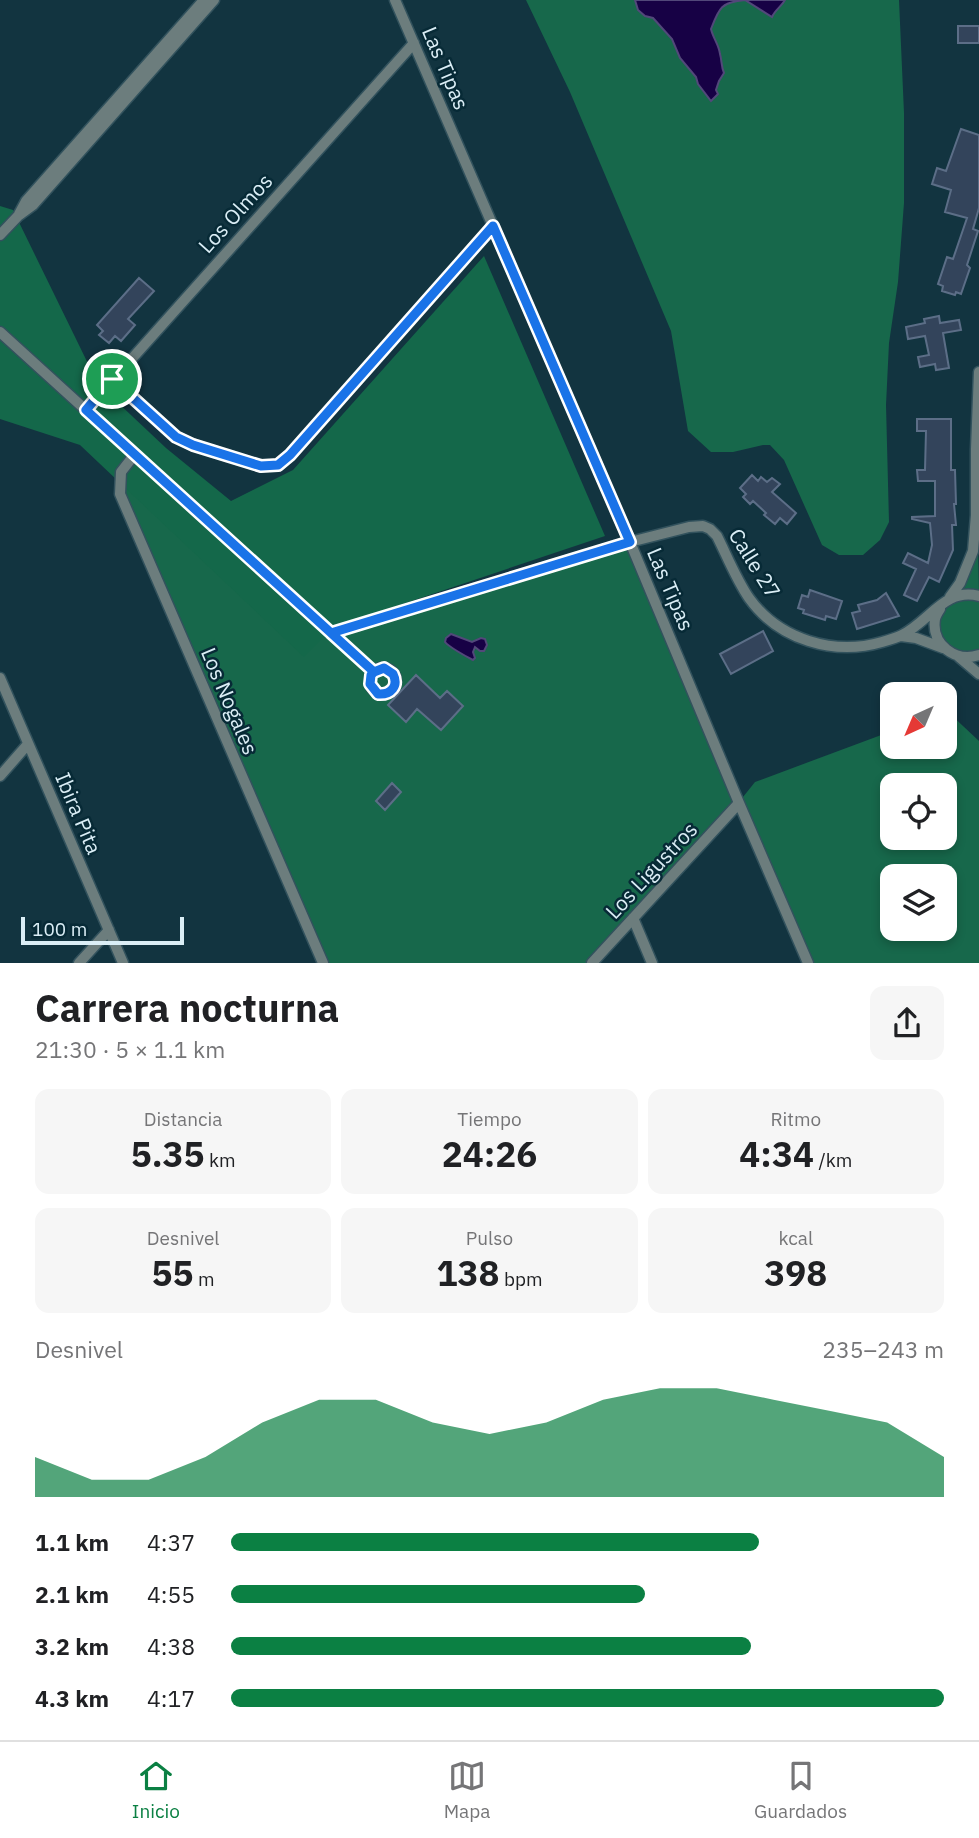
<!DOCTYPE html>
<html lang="es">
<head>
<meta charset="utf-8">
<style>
  body { margin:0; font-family:"IBM Plex Sans",sans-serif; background:#f6f6f6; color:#202124; height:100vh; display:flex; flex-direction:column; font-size:26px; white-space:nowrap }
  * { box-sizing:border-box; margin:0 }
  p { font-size:23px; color:#757577 }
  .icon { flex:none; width:38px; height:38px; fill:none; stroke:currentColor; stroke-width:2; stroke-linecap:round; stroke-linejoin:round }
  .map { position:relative; height:963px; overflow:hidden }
  .side { display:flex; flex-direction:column; background:#fff; flex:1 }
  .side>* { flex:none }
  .needle { width:46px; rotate:224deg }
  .controls { position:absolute; left:880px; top:682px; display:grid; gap:14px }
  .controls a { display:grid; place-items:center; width:77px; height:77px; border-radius:14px; background:#fff; box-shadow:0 4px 10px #0003; font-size:35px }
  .scale { position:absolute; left:21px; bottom:18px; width:163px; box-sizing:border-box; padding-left:7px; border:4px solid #dbeef6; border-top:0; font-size:19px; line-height:24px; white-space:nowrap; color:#dbeef6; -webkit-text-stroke:5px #072a36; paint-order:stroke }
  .pin { position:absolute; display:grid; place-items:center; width:60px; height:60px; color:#fff; margin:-30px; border:4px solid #fff; border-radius:50%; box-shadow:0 2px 7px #0007 }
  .round { display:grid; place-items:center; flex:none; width:74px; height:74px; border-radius:14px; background:#f6f6f6 }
  .head { display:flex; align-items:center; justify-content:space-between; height:119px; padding:0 35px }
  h1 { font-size:38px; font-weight:700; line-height:52px }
  .metrics { display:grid; grid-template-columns:repeat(3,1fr); gap:10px; height:119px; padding:7px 35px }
  .metrics div { display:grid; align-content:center; border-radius:14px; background:#f6f6f6; text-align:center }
  .metrics b { font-size:35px; font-weight:700 }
  .metrics small { font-size:19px; font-weight:400 }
  .metrics p { font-size:19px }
  .chart { height:196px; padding:14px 35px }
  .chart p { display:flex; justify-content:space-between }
  .chart svg { width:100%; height:126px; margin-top:7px; fill:#0b8043; opacity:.7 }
  ul { padding:0 35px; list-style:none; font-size:23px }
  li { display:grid; grid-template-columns:112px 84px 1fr; align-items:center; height:52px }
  li i { height:18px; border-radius:9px; background:#0b8043 }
  .menu { display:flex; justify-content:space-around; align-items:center; height:98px; border-top:2px solid #e0e0e0; background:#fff; font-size:19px; color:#757577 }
  .menu a { display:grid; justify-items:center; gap:4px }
  .menu .active { color:#0b8043 }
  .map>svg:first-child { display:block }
  .green { fill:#17684b; fill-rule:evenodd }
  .forest { fill:#14684a }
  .water { fill:#170145; stroke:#52487a; stroke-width:2 }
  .building { fill:#33445b; stroke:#5c6e87; stroke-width:2 }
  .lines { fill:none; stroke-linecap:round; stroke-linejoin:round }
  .street-casing { stroke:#32525d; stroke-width:13 }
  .street { stroke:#6c7d7d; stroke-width:10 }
  .route-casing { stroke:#fff; stroke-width:14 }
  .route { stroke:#1a73e8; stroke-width:9 }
  .labels { text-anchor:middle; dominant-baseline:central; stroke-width:5; stroke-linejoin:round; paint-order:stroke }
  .street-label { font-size:21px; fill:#dbeef6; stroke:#072a36 }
</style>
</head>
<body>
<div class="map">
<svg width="979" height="963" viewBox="0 0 979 963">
  <rect width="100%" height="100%" fill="#123440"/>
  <!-- green -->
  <path class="green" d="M526,0h373l5,113v90l-6,79 -9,61 -3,62 3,117 -9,18 -17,15h-24l-17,-10 -38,-85 -14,-15h-7l-30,7h-22l-23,-21 -17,-100 -101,-239z
    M121,472l210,161 299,-91 109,260 16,-20 137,-51v16h53v-35l2,-1 32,30v222h-171l-69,-160 -147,160h-269l-203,-469zM892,786h53v52h-53zM892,877h53v52h-53z
    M978,543l1,50 -20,-4z
    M970,598l9,3v48c-37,13 -53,-35 -25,-47 4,-2 11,-3 16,-4z"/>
  <!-- forest -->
  <path class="forest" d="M0,206l13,4 85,174 68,64 65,53 62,-31 191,-214 121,280 -271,91 -30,30 -224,-212 -80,-26z"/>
  <!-- water -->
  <path class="water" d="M635,0h150c-4,7 -10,10 -13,17l-27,-17c-24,2 -26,8 -34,29 2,9 8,16 9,25 2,7 1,12 4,19l-5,8 -3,9 2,4 -7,7 -13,-17 -2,-7 -16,-19 -8,-19 -19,-21 -8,-2 -7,-6z
    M451,634l21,8 9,-4 4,1 2,6 -3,6h-4l-5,-4 -2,5 2,6 -2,2c-6,-3 -24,-13 -28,-18l1,-4z"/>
  <!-- building -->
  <path class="building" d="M958,26h21v17h-21z
    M961,129l18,6v73l-6,21 5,2 -11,34 3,3 -9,26 -5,-2 -1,3 -13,-4 1,-5 -5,-2 9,-27 6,2 14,-41 -22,-6 6,-22 -19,-6 5,-16 9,3z
    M139,278l15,13 -26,28 7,6 -14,16 -6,-5 -6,7 -10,-8 4,-4 -6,-6z
    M939,316l1,7 19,-3 2,10 -18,3 6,35 -13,2 -1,-6 -15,3 -2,-10 11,-2 -4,-19 -17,3 -2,-12 19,-4 -1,-4z
    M917,419h34v51h4l1,34h-2l2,21h-4l1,25 -14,32 -10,-5 -12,24 -13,-6 12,-26 -13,-6 5,-10 20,10 4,-18 -2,-22 -18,-4v-2l23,-1v-35h-17l-1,-11h8l1,-39h-9z
    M752,475l6,6 3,-4 6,5 5,-4 8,6 -8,8 24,21 -9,11 -7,-6 -5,6 -11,-9 2,-2 -13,-12 -3,3 -7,-7 3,-3 -6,-6z
    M810,590l32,11 -6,18 -10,-3 -1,4 -22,-7 1,-3 -6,-2 4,-13 6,2z
    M886,593l13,23 -42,13 -5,-16 8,-2 -2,-6 19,-5z
    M763,631l10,20 -42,23 -11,-20z
    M416,675l24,23 7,-7 16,15 -22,24 -24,-21 -11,13 -18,-17z
    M392,783l9,9 -16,18 -9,-9z"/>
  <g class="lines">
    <defs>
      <path id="street" d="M395,0l235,542 109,261 69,160
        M19,214l7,-13 178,-201
        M0,235l18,-19 15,-11 181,-205
        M0,332l374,340
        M112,379l64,58 17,8 68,21 17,-1 12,-10 203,-229
        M86,410l328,-367
        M135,454l-14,18 -1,22 203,469
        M950,597l10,-14 13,-32 3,-36v-66l3,-77
        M940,609c-2,3 -4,6 -5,10 -4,26 21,44 44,36
        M331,633l299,-91 59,-15 14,-1 7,3 7,7c10,20 19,43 32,62 30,42 85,58 133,44 7,-2 14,-4 20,-7 28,-14 43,-48 77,-39
        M901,636l15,2 27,10
        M959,657l20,17
        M370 681a13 13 0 1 1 26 0a13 13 0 1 1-26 0Z
        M0,678l123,285
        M0,776l28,-32
        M633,918l19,45
        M79,963l30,-33
        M592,963l147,-160"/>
    </defs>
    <!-- street casing -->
    <use href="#street" class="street-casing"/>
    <!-- street -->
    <use href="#street" class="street"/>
  </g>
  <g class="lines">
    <defs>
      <path id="route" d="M112,379l-26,31 288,262 -3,3 -1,9 8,10c13,1 21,-8 15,-20l-9,-6 -10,4 -43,-39 299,-91 -137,-316 -203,229 -12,10 -17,1 -68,-21 -17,-8 -64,-58"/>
    </defs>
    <!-- route casing -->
    <use href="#route" class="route-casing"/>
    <!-- route -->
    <use href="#route" class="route"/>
  </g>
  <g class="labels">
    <!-- street labels -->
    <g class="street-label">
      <text transform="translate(446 68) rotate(67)">Las Tipas</text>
      <text transform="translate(235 213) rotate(-48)">Los Olmos</text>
      <text transform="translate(755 563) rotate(58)">Calle 27</text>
      <text transform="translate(671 589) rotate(67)">Las Tipas</text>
      <text transform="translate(230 701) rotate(67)">Los Nogales</text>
      <text transform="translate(79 813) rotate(67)">Ibira Pita</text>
      <text transform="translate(651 870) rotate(-47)">Los Ligustros</text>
    </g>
  </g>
</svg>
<div class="controls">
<a><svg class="needle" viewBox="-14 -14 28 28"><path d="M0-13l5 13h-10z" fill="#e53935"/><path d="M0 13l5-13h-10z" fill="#757577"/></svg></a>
<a><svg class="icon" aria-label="locate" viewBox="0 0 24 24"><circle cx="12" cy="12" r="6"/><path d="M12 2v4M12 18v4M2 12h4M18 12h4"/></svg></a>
<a><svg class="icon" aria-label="layers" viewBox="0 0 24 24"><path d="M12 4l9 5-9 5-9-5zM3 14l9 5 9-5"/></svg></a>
</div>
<div class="scale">100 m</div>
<div class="pin" style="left:112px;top:379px;background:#1e9e55"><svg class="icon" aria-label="arrive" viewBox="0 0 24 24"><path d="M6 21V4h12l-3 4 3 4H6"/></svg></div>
</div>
<section class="side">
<div class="head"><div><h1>Carrera nocturna</h1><p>21:30 · 5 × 1.1 km</p></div><a class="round"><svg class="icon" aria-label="share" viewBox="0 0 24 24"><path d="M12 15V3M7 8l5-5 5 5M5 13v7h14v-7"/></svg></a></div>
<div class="metrics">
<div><p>Distancia</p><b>5.35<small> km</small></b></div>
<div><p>Tiempo</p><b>24:26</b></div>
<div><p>Ritmo</p><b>4:34<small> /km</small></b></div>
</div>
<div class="metrics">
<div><p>Desnivel</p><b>55<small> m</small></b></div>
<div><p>Pulso</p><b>138<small> bpm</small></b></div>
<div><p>kcal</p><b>398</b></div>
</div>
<div class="chart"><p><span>Desnivel</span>235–243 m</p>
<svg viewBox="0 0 160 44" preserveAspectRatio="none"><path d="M0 44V30L10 38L20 38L30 30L40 18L50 10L60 10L70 18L80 22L90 18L100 10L110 6L120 6L130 10L140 14L150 18L160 30V44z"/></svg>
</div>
<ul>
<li><b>1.1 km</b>4:37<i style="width:74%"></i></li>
<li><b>2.1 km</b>4:55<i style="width:58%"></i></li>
<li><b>3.2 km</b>4:38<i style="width:73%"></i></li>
<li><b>4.3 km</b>4:17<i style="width:100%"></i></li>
</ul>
</section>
<nav class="menu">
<a class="active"><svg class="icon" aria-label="home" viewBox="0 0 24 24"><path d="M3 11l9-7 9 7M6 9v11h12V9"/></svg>Inicio</a>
<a><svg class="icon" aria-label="map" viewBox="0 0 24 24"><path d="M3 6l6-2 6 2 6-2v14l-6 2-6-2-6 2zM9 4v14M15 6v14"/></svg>Mapa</a>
<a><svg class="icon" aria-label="saved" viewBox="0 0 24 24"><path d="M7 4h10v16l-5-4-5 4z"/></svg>Guardados</a>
</nav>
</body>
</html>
